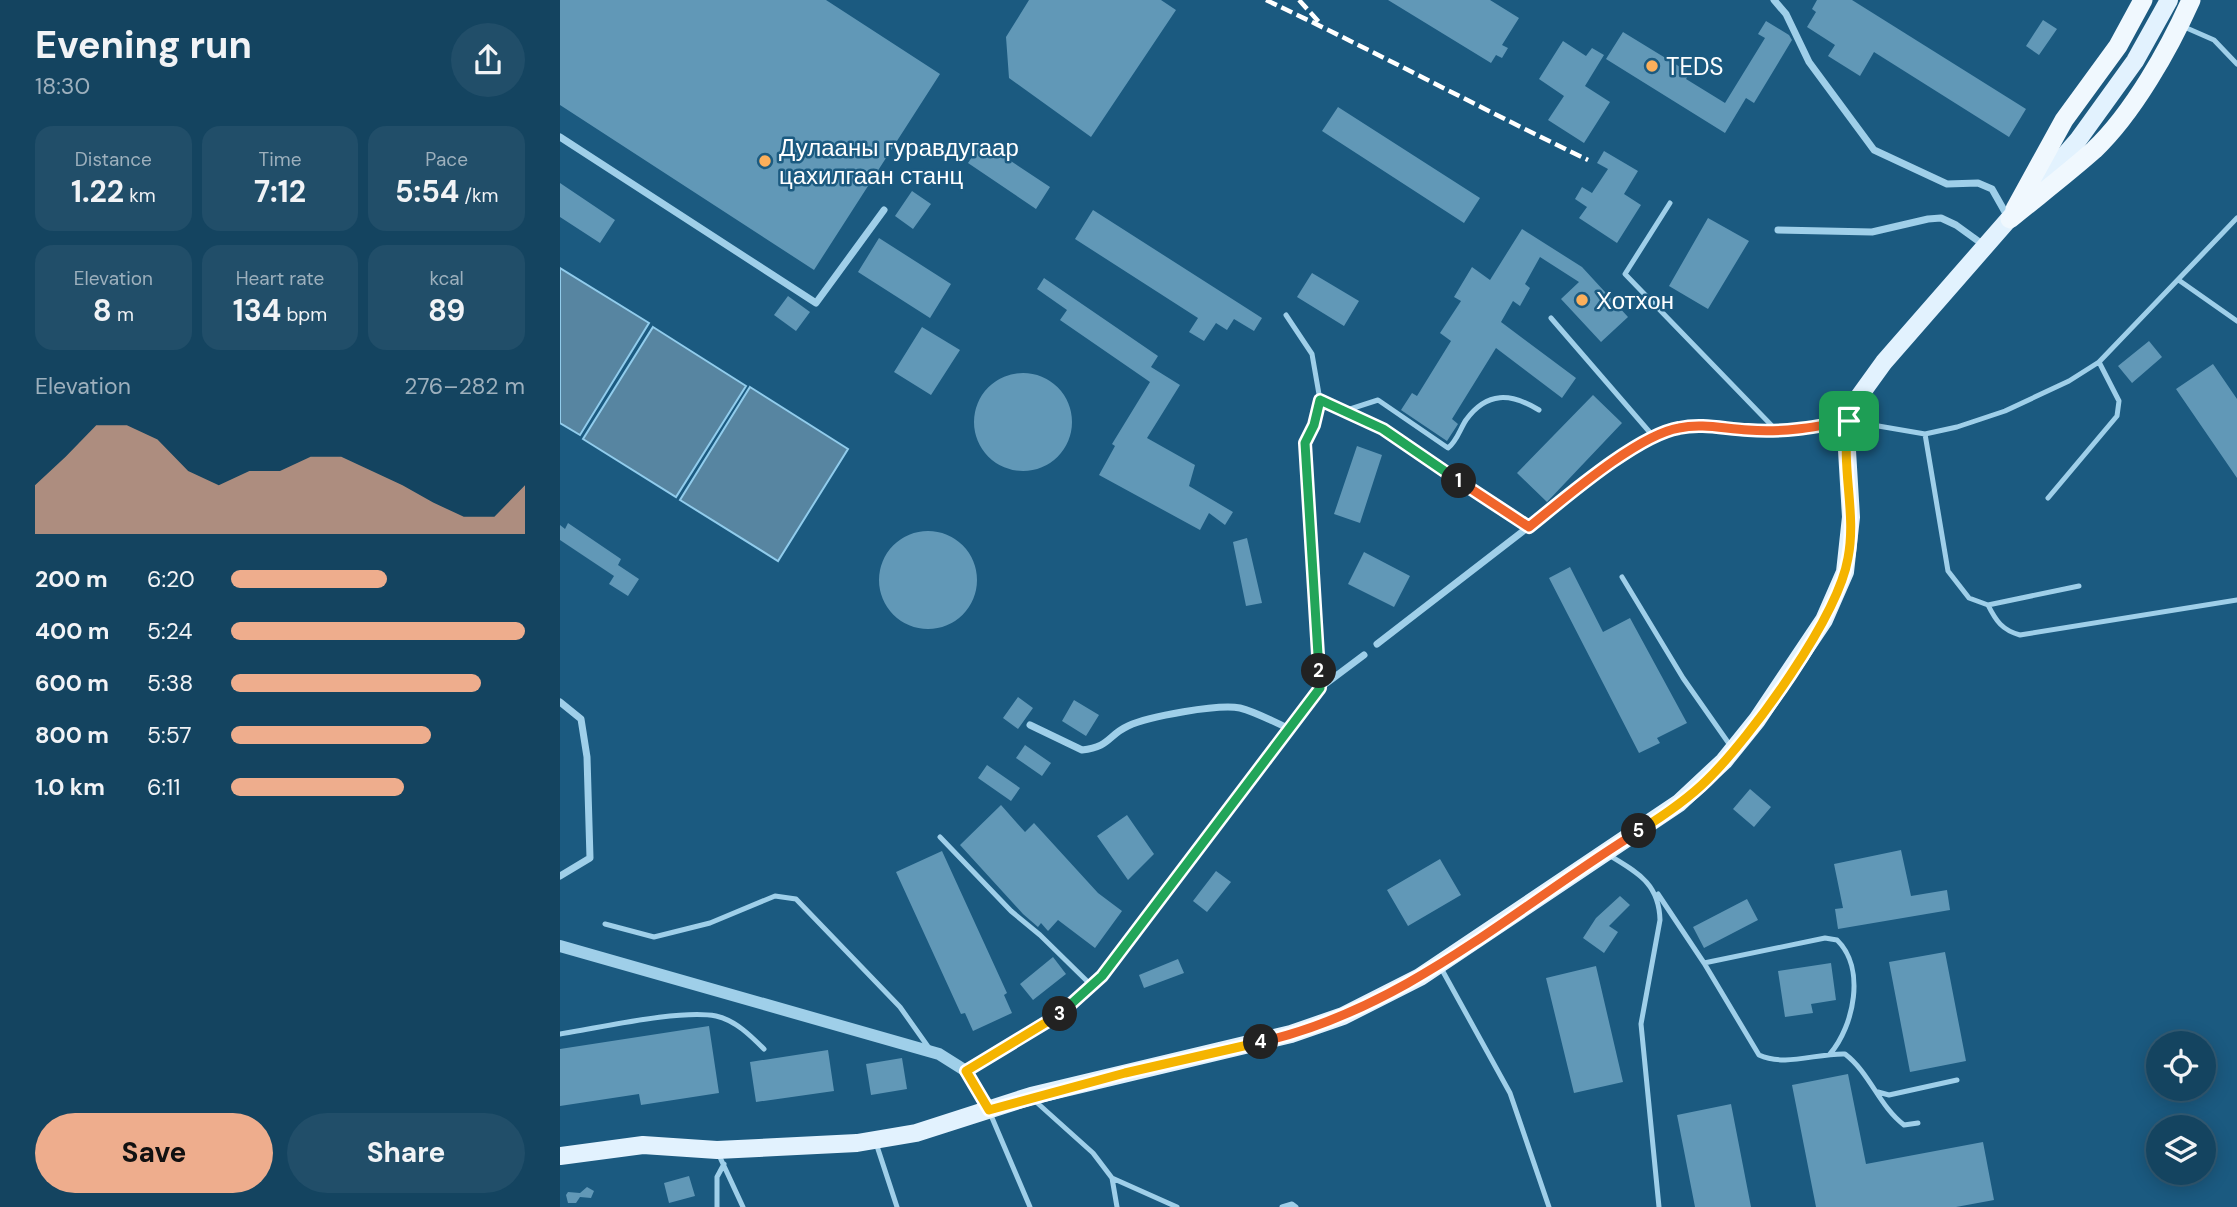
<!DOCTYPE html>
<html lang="en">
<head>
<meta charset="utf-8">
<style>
  body { margin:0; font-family:"DM Sans",sans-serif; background:#214e69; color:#f1f3f6; height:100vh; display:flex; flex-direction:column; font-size:26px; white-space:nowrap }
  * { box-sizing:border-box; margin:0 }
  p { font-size:23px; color:#9db0bd }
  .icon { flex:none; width:38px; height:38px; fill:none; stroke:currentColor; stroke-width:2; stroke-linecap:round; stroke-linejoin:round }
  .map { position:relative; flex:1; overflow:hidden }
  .side { display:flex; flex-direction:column; background:#144460; width:560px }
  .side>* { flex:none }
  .controls { position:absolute; left:1586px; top:1031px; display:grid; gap:14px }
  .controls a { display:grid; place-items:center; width:70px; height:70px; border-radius:50%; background:#144460; box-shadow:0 4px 18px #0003,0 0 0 2px #335c75; font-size:35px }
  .pin { position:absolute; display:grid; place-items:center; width:60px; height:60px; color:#fff; margin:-30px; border-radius:14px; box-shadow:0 4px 10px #0006 }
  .km { position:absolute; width:35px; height:35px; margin:-18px; border-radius:50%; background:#222; color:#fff; font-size:19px; line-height:35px; text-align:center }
  .round { display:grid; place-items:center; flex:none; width:74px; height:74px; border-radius:37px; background:#214e69 }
  .summary { display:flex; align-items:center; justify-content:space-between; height:119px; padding:0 35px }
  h1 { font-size:38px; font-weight:700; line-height:52px }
  .figures { display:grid; grid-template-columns:repeat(3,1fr); gap:10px; height:119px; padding:7px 35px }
  .figures div { display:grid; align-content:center; border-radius:18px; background:#214e69; text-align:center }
  .figures b { font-size:30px; font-weight:700 }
  .figures small { font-size:19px; font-weight:400 }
  .figures p { font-size:19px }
  .chart { height:196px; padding:14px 35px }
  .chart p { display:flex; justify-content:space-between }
  .chart svg { width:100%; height:126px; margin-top:7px; fill:#eead8d; opacity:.7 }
  .cta { display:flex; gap:14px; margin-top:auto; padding:14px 35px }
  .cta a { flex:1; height:80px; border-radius:42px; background:#eead8d; color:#111; font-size:28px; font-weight:700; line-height:80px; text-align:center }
  .cta a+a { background:#214e69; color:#f1f3f6 }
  ul { padding:0 35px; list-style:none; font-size:23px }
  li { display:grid; grid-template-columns:112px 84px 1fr; align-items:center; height:52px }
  li i { height:18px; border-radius:9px; background:#eead8d }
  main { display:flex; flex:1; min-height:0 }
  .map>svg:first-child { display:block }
  .water { fill:#5785a1; stroke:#91ccec; stroke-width:2 }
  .building { fill:#6198b7 }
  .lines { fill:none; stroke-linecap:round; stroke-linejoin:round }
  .service { stroke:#9fcfe9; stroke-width:5 }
  .minor { stroke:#9fcfe9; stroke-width:7 }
  .tertiary { stroke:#9fcfe9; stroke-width:12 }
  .primary { stroke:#e2f2fe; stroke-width:18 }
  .trunk { stroke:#f0f8fe; stroke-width:19 }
  .rail { stroke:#fff; stroke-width:4.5; stroke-dasharray:12 5; stroke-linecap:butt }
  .split-1-casing { stroke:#fff; stroke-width:14 }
  .split-2-casing { stroke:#fff; stroke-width:14 }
  .split-3-casing { stroke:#fff; stroke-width:14 }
  .split-4-casing { stroke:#fff; stroke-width:14 }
  .split-5-casing { stroke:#fff; stroke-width:14 }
  .split-6-casing { stroke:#fff; stroke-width:14 }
  .split-1 { stroke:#f0652b; stroke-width:9 }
  .split-2 { stroke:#22a559; stroke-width:9 }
  .split-3 { stroke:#22a559; stroke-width:9 }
  .split-4 { stroke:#f5b400; stroke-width:9 }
  .split-5 { stroke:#f0652b; stroke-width:9 }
  .split-6 { stroke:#f5b400; stroke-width:9 }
  .poi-dot { fill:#fbaf5b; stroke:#1b5a80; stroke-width:2.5 }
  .labels { text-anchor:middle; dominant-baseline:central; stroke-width:5; stroke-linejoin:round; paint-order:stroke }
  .poi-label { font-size:24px; fill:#fff; stroke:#1b5a80; text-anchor:start }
</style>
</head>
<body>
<main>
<section class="side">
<div class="summary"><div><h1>Evening run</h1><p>18:30</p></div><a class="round"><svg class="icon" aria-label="share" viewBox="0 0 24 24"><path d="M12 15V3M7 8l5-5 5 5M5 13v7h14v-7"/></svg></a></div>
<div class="figures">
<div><p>Distance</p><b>1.22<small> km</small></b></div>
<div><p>Time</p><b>7:12</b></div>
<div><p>Pace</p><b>5:54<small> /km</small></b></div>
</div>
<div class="figures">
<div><p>Elevation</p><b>8<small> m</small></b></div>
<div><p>Heart rate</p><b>134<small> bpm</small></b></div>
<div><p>kcal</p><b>89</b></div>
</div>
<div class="chart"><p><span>Elevation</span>276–282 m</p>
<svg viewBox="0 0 160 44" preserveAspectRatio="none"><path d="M0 44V27L10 17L20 6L30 6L40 11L50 22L60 27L70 22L80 22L90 17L100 17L110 22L120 27L130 33L140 38L150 38L160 27V44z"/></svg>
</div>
<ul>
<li><b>200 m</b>6:20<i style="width:53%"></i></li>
<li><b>400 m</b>5:24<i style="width:100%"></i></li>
<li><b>600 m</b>5:38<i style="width:85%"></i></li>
<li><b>800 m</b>5:57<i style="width:68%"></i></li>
<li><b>1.0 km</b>6:11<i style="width:59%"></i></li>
</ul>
<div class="cta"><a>Save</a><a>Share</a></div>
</section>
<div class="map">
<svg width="1677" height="1207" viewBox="0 0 1677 1207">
  <rect width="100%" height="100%" fill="#1b5a80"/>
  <!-- water -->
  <path class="water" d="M0,268l89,55 -69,112 -20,-12z
    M93,327l93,59 -70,111 -93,-58z
    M190,387l98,62 -70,112 -98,-61z"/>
  <!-- building -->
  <path class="building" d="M0,0h266l114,74 -126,196 -254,-165z
    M469,0h132l15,10 -85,127 -82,-59 -3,-41z
    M828,0h102l29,18 -17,27 6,3 -6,10 -6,-3 -5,8z
    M1257,0h35l174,109 -17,28 -135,-85 -14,24 -32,-20 7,-11 -28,-18 9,-15 -4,-3z
    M1483,20l14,9 -18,26 -13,-9z
    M1206,21l23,14 3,5 -38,63 -8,-5 -21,35 -119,-74 17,-27 67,41 -4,6 39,24 40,-65 -7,-4z
    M1003,41l23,15 6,-8 12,7 -19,31 25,16 -26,41 -36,-23 16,-24 -25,-17z
    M778,107l142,91 -16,25 -142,-92z
    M422,142l68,45 -14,22 -68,-46z
    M1044,151l34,20 -14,23 17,11 -24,38 -38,-25 8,-11 -12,-8 7,-12 10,6 16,-24 -11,-6z
    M0,183l55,37 -15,23 -40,-26z
    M352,191l19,13 -18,25 -18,-13z
    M533,210l169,108 -8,13 -20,-12 -7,11 -11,-7 -12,18 -15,-9 9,-14 -123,-79z
    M1148,218l41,23 -41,68 -39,-23z
    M962,229l60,38 46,50 -27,25 -40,-43 18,-17 -39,-25 -15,27 5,4 -10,18 -7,-5 -12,21 75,56 -14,20 -66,-50 -44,71 6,5 -11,17 -46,-31 11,-17 5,3 34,-55 -11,-8 21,-32 -7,-4 18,-30 18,13z
    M319,238l72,46 -21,34 -72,-46z
    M752,273l47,28 -15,25 -47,-29z
    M484,278l114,78 -7,11 29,18 -33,53 48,27 -6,21 44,26 -8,13 -16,-12 -9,17 -101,-55 16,-29 -3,-2 38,-62 -90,-62 7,-10 -30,-21z
    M228,296l22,16 -14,19 -22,-16z
    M362,327l38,23 -29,45 -37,-23z
    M1589,341l13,16 -30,26 -14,-17z
    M1653,364l24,35v79l-61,-89z
    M414 422a49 49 0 1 1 98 0a49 49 0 1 1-98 0Z
    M1033,395l29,28 -75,79 -30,-29z
    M797,446l25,9 -22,68 -26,-9z
    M8,523l53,36 -3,6 21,14 -11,17 -19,-12 5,-8 -54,-36v-15l5,4z
    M319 580a49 49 0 1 1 98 0a49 49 0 1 1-98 0Z
    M687,538l15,65 -16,3 -13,-64z
    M804,552l46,24 -16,31 -46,-23z
    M1010,567l33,65 27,-14 57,105 -30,15 3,5 -21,10 -90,-175z
    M458,697l15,11 -15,21 -15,-11z
    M514,700l25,15 -13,21 -24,-15z
    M465,745l26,18 -9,13 -26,-18z
    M427,765l33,23 -9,13 -33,-23z
    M1190,789l21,18 -17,20 -21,-18z
    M441,805l24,27 9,-9 64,70 24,18 -27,37 -37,-28 -10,11 -7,-8 -3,4 -15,-13 -63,-69z
    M567,815l27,39 -26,26 -31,-44z
    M1341,850l10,46 36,-6 3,20 -112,19 -3,-20 8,-1 -9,-44z
    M382,851l65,142 -3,2 8,18 -39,18 -8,-18 -4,1 -65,-142z
    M880,859l21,36 -53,31 -21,-36z
    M656,871l15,11 -24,30 -14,-11z
    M1060,896l10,9 -21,21 9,6 -14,21 -21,-15 13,-20z
    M1187,899l11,21 -54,28 -11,-21z
    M1385,952l21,109 -56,11 -21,-110z
    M493,957l13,17 -33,26 -13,-16z
    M618,959l6,14 -40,15 -5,-13z
    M1271,963l5,37 -25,4 2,9 -28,4 -7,-46z
    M1036,966l27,116 -49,11 -28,-115z
    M149,1026l10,67 -78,12 -2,-11 -79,12v-57z
    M268,1050l6,41 -78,11 -6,-40z
    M342,1058l5,31 -36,6 -5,-31z
    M1288,1074l18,90 117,-22 11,58 -38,7h-140l-24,-122z
    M1171,1104l20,103h-56l-18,-92z
    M129,1176l6,20 -26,7 -5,-20z
    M27,1187l7,4 -3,7 -11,-1 -4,6h-8l-2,-8 2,-3 12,1z"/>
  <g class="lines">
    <!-- service -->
    <path class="service" d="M1622,26l32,14 23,24
      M1110,203l-45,71 151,156
      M1620,281l57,40
      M726,315l26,39 8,46 63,29 146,98
      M991,318l102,118
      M784,411l34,-11 70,48c9,-7 12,-19 18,-28 21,-29 45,-27 73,-10
      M1295,422l70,12 32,-7 48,-16 64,-30 30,-19 138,-144
      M1365,434l23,137 21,27 19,7 91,-19
      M1488,498l69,-82 2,-15 -20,-39
      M1062,577l61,101 49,70
      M1428,605c8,16 14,25 32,30l217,-35
      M760,688l-15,-244 9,-19 6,-25
      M380,837l71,74 29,24 52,51
      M1047,854c29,18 52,28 53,66l-19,104 18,183
      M1098,894l46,69 121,-25 12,2c29,28 17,86 -7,114
      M45,924l49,13 56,-14 65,-27 21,3 104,108 29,41
      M1144,963l55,92c26,12 58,-2 86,-1 25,19 34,52 59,71l14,-2
      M881,968l69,125 39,114
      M0,1034c39,-6 120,-25 156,-18 19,4 35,20 48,33
      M1318,1092l11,3 68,-15
      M474,1100l59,53 19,25 65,29
      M430,1113l40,94
      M316,1143l21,64
      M158,1153l25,54
      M552,1178l5,29
      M157,1207v-30l7,-13
      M722,1207l10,-3 4,3"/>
    <!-- minor -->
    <path class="minor" d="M1214,0l12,14 23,48 65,88 73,34 31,-1 14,6 17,30
      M0,137l256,166 68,-93
      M1218,230l94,2 56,-13 13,-1 15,7 29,21
      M817,644l211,-163 65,-45 26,-9 39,-1 31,4h47l52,-9
      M0,702l21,17 6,38 3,101 -30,18
      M470,725l52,25c28,-3 26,-15 46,-24 21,-10 90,-22 112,-18 16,4 34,14 50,21
      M406,1071c51,-30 93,-55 137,-94l217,-289 44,-33"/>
    <!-- tertiary -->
    <path class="tertiary" d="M0,946l379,108 27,17 23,39"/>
    <!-- primary -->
    <path class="primary" d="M0,1156l83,-11 74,5 140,-7 59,-10 115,-37 260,-62 52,-18 77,-39 259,-174 45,-42 33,-41 67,-100 21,-48 6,-55 -5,-83 12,-36 26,-36 194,-222 57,-79 34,-61"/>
    <!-- trunk -->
    <path class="trunk" d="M1455,209l49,-89 54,-74 25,-46
      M1450,219c28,-23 57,-45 84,-69 39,-37 75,-101 97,-150"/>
    <!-- rail -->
    <path class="rail" d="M706,0c108,51 214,108 322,160
      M739,0l20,22"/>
  </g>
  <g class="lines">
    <defs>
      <path id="split-1" d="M899,481l70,46c35,-28 108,-92 150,-99 23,-5 46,1 69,2 34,3 67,-3 101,-9"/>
      <path id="split-2" d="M759,671l-14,-228 9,-18 6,-25 63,29 76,52"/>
      <path id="split-3" d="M500,1014l42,-38 218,-288 -1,-17"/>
      <path id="split-4" d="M500,1014l-94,57 23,39 136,-37 136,-31"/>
      <path id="split-5" d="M701,1042c145,-33 255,-135 378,-211"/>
      <path id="split-6" d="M1079,831c24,-15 48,-31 68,-51 44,-43 131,-163 141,-222 9,-46 -8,-92 1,-137"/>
    </defs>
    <!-- split-1 casing -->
    <use href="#split-1" class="split-1-casing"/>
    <!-- split-2 casing -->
    <use href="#split-2" class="split-2-casing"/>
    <!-- split-3 casing -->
    <use href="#split-3" class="split-3-casing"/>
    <!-- split-4 casing -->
    <use href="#split-4" class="split-4-casing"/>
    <!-- split-5 casing -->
    <use href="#split-5" class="split-5-casing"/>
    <!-- split-6 casing -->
    <use href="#split-6" class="split-6-casing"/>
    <!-- split-1 -->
    <use href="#split-1" class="split-1"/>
    <!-- split-2 -->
    <use href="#split-2" class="split-2"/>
    <!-- split-3 -->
    <use href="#split-3" class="split-3"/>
    <!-- split-4 -->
    <use href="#split-4" class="split-4"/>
    <!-- split-5 -->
    <use href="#split-5" class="split-5"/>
    <!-- split-6 -->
    <use href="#split-6" class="split-6"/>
  </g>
  <!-- markers -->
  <g class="poi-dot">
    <circle cx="1092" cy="66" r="7"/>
    <circle cx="205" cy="161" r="7"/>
    <circle cx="1022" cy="300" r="7"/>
  </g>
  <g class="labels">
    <!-- poi labels -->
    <g class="poi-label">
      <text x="1106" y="66">TEDS</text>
      <text x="219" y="147">Дулааны гуравдугаар<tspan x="219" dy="28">цахилгаан станц</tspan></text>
      <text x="1036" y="300">Хотхон</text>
    </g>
  </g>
</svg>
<div class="controls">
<a><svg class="icon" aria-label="locate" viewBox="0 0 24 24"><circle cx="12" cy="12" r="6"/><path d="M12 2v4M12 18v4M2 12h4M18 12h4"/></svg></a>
<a><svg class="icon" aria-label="layers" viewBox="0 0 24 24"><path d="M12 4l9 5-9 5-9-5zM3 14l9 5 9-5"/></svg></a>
</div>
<div class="pin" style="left:1289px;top:421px;background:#1e9e55"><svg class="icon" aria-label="arrive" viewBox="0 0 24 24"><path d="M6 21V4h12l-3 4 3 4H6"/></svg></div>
<b class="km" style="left:899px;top:481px">1</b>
<b class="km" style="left:759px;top:671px">2</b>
<b class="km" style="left:500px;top:1014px">3</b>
<b class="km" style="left:701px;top:1042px">4</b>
<b class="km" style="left:1079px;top:831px">5</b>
</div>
</main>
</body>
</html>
